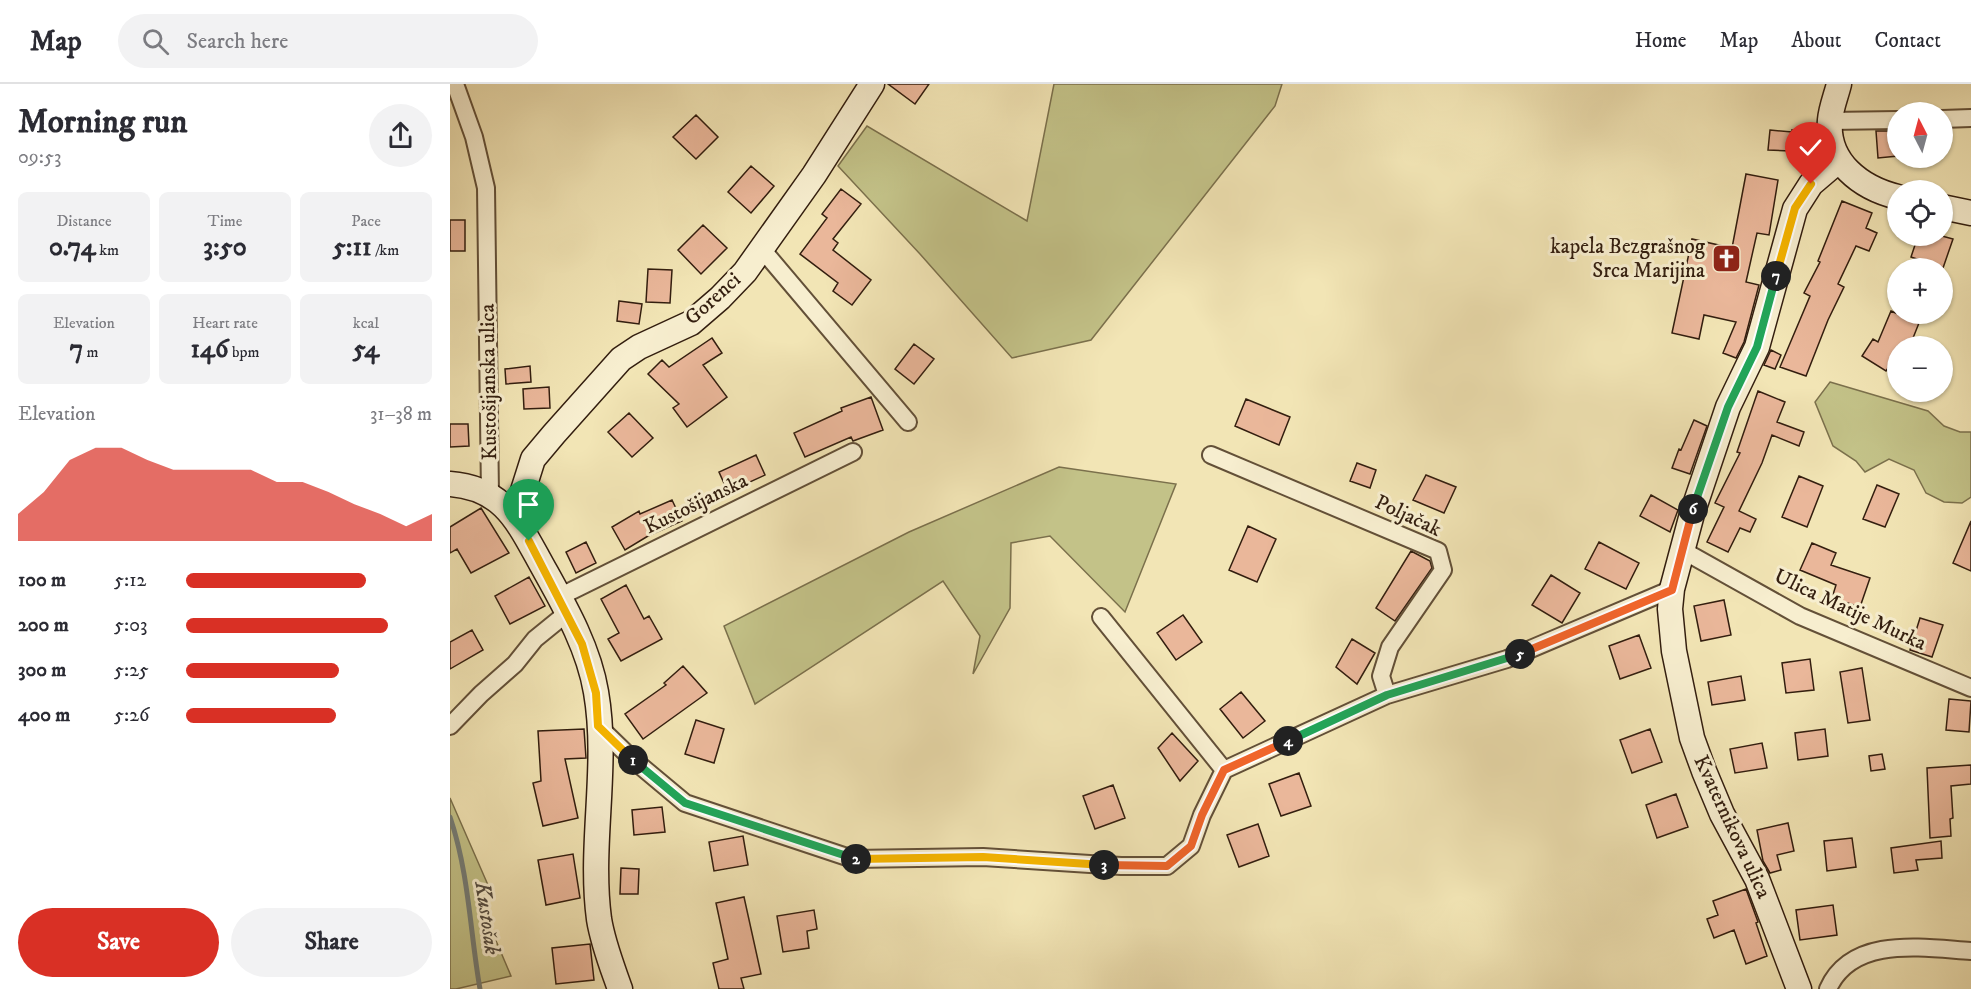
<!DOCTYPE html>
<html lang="en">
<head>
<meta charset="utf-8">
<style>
  body { margin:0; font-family:"IM FELL DW Pica",serif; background:#f2f2f3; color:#2b2b33; height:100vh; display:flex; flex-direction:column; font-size:22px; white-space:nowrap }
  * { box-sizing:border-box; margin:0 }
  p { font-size:20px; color:#7c7c81 }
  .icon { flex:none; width:33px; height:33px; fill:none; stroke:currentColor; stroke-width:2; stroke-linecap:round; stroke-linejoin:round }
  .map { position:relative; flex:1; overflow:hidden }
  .drawer { display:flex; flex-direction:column; background:#fff; width:450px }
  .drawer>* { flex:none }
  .needle { width:39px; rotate:354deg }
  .fabs { position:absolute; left:1437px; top:18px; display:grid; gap:12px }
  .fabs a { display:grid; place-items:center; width:66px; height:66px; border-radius:50%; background:#fff; box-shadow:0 2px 4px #0004; font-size:30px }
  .pin { position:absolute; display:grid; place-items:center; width:51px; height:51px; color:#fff; margin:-62px -26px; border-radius:50% 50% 50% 0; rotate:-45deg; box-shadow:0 0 6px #0007 }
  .pin .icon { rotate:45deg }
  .km { position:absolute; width:30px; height:30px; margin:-15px; border-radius:50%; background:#222; color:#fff; font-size:16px; line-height:30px; text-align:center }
  .round { display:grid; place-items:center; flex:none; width:63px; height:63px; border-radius:32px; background:#f2f2f3 }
  .overview { display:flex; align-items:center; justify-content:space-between; height:102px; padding:0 18px }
  h1 { font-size:33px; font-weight:700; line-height:45px }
  .stats { display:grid; grid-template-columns:repeat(3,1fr); gap:9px; height:102px; padding:6px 18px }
  .stats div { display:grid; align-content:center; border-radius:9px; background:#f2f2f3; text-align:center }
  .stats b { font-size:26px; font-weight:700 }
  .stats small { font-size:16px; font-weight:400 }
  .stats p { font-size:16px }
  .chart { height:168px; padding:12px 18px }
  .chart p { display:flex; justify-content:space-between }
  .chart svg { width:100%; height:108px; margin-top:6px; fill:#d93025; opacity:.7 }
  .cta { display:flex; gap:12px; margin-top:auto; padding:12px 18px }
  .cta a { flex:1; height:69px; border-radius:36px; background:#d93025; color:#fff; font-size:24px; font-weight:700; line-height:69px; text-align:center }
  .cta a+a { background:#f2f2f3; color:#2b2b33 }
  ul { padding:0 18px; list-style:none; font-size:20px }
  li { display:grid; grid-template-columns:96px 72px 1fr; align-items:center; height:45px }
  li i { height:15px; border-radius:8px; background:#d93025 }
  header { display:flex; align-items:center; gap:36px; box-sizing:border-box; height:84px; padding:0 30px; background:#fff; border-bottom:2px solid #e1e1e2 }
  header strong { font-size:28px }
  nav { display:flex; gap:33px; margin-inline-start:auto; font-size:21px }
  .search { width:420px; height:54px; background:#f2f2f3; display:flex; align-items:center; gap:15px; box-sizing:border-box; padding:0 21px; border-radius:33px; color:#7c7c81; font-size:22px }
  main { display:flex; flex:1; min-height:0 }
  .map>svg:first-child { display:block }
  .green { fill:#c3c288; stroke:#7b704c; stroke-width:1.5 }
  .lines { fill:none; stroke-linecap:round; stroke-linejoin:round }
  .stream { stroke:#757d76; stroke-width:5 }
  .building { fill:#eab79a; stroke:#331e0f; stroke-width:1.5 }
  .street-casing { stroke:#635038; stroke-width:20 }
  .secondary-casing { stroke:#331e0f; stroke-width:27 }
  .street { stroke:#f7eecf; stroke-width:16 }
  .secondary { stroke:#f7eecf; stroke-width:24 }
  .split-1-casing { stroke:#fff; stroke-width:12 }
  .split-2-casing { stroke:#fff; stroke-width:12 }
  .split-3-casing { stroke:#fff; stroke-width:12 }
  .split-4-casing { stroke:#fff; stroke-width:12 }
  .split-5-casing { stroke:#fff; stroke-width:12 }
  .split-6-casing { stroke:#fff; stroke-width:12 }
  .split-7-casing { stroke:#fff; stroke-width:12 }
  .split-8-casing { stroke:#fff; stroke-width:12 }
  .split-1 { stroke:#f5b400; stroke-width:8 }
  .split-2 { stroke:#22a559; stroke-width:8 }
  .split-3 { stroke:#f5b400; stroke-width:8 }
  .split-4 { stroke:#f0652b; stroke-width:8 }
  .split-5 { stroke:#22a559; stroke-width:8 }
  .split-6 { stroke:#f0652b; stroke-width:8 }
  .split-7 { stroke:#22a559; stroke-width:8 }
  .split-8 { stroke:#f5b400; stroke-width:8 }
  .labels { text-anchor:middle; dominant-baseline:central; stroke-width:6; stroke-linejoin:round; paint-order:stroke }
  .poi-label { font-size:21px; fill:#331e0f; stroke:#f7eecf; text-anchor:end }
  .street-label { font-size:21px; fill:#331e0f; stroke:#f7eecf }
  .water-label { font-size:22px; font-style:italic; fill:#544d42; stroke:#f7eecf }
</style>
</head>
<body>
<header>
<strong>Map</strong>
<div class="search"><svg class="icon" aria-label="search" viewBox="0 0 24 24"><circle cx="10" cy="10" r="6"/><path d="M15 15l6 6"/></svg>Search here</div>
<nav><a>Home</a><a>Map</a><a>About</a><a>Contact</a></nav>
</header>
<main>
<section class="drawer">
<div class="overview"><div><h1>Morning run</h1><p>09:53</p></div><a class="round"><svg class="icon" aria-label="share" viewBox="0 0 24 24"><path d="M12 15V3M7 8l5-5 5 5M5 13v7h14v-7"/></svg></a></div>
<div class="stats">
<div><p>Distance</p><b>0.74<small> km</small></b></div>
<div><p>Time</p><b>3:50</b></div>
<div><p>Pace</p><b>5:11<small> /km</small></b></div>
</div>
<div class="stats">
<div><p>Elevation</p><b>7<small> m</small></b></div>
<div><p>Heart rate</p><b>146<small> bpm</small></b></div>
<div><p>kcal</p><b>54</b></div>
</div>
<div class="chart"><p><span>Elevation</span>31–38 m</p>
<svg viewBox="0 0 160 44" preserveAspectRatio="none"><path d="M0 44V33L10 24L20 11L30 6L40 6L50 11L60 15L70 15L80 15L90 15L100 20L110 20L120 24L130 29L140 33L150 38L160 33V44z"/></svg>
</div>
<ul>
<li><b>100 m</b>5:12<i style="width:73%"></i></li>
<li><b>200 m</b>5:03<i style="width:82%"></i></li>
<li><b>300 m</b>5:25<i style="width:62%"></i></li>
<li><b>400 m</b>5:26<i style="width:61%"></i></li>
</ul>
<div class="cta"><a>Save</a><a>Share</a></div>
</section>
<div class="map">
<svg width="1521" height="905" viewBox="0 0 1521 905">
  <rect width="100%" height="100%" fill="#f2e5b5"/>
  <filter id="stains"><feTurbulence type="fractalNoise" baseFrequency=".00333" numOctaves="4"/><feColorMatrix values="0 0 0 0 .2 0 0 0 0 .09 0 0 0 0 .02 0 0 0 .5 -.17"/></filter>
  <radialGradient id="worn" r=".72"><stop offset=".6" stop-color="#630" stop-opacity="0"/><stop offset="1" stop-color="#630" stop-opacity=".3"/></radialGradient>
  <!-- green -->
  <path class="green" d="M604,0h228l-7,22 -184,234 -79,18 -92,-104 -82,-88 29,-40 160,95z
    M1380,298l98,29 16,15 16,6h11v65l-9,6 -18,-1 -18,-9 -12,-23 -25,-11 -24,13 -9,-11 -23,-15 -18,-44z
    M609,383l117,17 -51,128 -75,-76 -39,7 -1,65 -37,66 7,-38 -37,-55 -188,123 -31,-78 185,-94z
    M0,714l38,87 -3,30 26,61 -55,13h-6z"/>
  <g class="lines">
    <!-- stream -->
    <path class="stream" d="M0,733c19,56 20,115 30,172"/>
  </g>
  <!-- building -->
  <path class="building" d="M438,0h41l-14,20z
    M246,31l22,22 -22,22 -23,-22z
    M1320,46l22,2v-2l24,4 6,22 -31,-5 -23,-1z
    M1426,47h22v25l-20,2z
    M301,82l23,20 -23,27 -23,-21z
    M1296,90l32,6 -9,55 -12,-2 -11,49 13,3 -15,57 -8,16 -13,-5 13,-31 -32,-7 -5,24 -27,-6 20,-94 40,9z
    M391,105l20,15 -28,35 5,4 -5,7 38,30 -19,25 -19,-14 5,-8 -38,-29 27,-36 -5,-4z
    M1392,117l30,12 -6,15 11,5 -8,18 -13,-5 -18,38 6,3 -16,33 -22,56 -26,-9 30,-71 -6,-3 16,-31 -2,-1z
    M0,136h15v31h-15z
    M253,141l24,23 -26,26 -23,-24z
    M1468,152h24l11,3 -10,29 -32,-11z
    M198,185l24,1 -2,33 -24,-1z
    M169,217l23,3 -3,20 -22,-3z
    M1441,227l28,12 -8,20 -6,-2 -3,5h-4v7l-12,18 -24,-15 11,-17 5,3z
    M262,254l10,15 -19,12 24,32 -40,30 -14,-19 6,-4 -31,-30 14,-14 7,7z
    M464,260l20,15 -20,25 -19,-15z
    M1321,266l10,5 -6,14 -11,-4z
    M80,282l1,16 -25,2 -1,-15z
    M99,303l1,21 -26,1 -1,-20z
    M1308,307l27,11 -8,20 27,10 -5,14 -27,-11 -10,28 -23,48 17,8 -6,13 -10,-4 -12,24 -21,-10 17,-35 -9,-4 25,-50 -3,-1z
    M421,313l12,33 -30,11 -2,-4 -46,20 -11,-24 48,-22 -1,-3z
    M796,315l44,18 -11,28 -44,-19z
    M179,329l24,25 -21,19 -24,-25z
    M1244,336l13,6 -17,48 -18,-6 7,-19 2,1z
    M0,340h18l1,22 -19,1z
    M306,371l9,20 -37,17 -9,-20z
    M907,379l19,7 -6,18 -20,-7z
    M976,391l30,12 -12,26 -31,-13z
    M1349,392l24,10 -16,41 -25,-10z
    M1427,401l22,9 -14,33 -22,-8z
    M1201,411l27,15 -8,22 -30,-16z
    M222,416l10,21 -34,15 -23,14 -13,-23 27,-16 1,3z
    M31,424l28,45 -38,20 -14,-24 -7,4v-26z
    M1521,437v50l-18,-8z
    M798,442l28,13 -19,43 -28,-12z
    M136,458l10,21 -20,10 -10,-21z
    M1149,458l40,21 -13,26 -41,-20z
    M1362,459l24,10 -5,12 39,13 -10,29 -28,-9 4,-13 -36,-15z
    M961,467l19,10 2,7 -37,53 -19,-13z
    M1101,491l29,18 -18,30 -30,-18z
    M79,493l16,29 -35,18 -15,-28z
    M176,501l18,34 5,-3 13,23 -41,22 -13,-22 11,-6 -18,-34z
    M1274,516l7,35 -30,6 -7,-35z
    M733,531l19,27 -26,18 -19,-27z
    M1470,534l23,7 -11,32 -22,-7z
    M22,546l11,20 -33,19v-27z
    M1189,551l12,33 -31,11 -11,-33z
    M902,555l23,14 -18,31 -21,-17z
    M1360,575l4,31 -28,3 -4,-30z
    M233,582l24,27 -64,46 -18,-25 41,-29 -2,-2z
    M1412,584l8,52 -22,3 -8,-51z
    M1291,592l4,24 -33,5 -4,-23z
    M791,608l24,29 -22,17 -23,-29z
    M1499,615l22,2 -2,31 -23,-2z
    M246,636l28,9 -10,34 -29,-9z
    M134,645l2,29 -21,1 13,59 -35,8 -10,-43 8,-2 -3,-50z
    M1200,645l12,33 -30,11 -12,-33z
    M1375,645l3,27 -30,4 -3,-27z
    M722,649l26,28 -18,20 -22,-33z
    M1312,659l5,25 -32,5 -5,-24z
    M1432,670l3,15 -14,2 -2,-15z
    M1521,681v19l-20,2 2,32 -3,1 1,17 -21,2 -3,-70z
    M849,689l12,33 -30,10 -12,-32z
    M663,701l12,33 -30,11 -12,-33z
    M1226,710l12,33 -31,11 -11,-33z
    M212,723l3,25 -31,3 -2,-25z
    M1338,739l6,28 -17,4 4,15 -11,3 -7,-12 -6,-31z
    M808,740l11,32 -30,11 -12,-32z
    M293,752l5,29 -34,6 -5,-29z
    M1402,754l4,29 -29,4 -3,-30z
    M1491,757l1,17 -26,2 2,10 -24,3 -3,-25z
    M123,770l7,44 -34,7 -8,-45z
    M171,784l18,1 -1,25h-18z
    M1296,805l12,33 -2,1 11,33 -21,8 -12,-34 -20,8 -7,-19 11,-4 -5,-14z
    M294,813l17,77 -20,4 3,11h-25l-6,-26 15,-4 -12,-56z
    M1383,821l4,30 -37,5 -4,-30z
    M364,826l3,19 -10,2 2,17 -26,4 -6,-36z
    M140,860l4,36 -38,4 -4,-36z"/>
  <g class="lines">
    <defs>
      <path id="street" d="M5,0l19,53 12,51 4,306
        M1492,35l29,-1
        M1380,37l68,-1
        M311,164l147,174
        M761,371l227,96 5,19 -53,77 -9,29 6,19 -163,75
        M1232,466l118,66 171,72
        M109,513l294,-145
        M651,533l123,153
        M937,611l120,-36 165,-70
        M0,642l31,-32 34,-30 20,-25 32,-26
        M148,642l32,31 55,46 168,56 130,-2 138,9h46l24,-20 11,-31 22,-45
        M1378,905c24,-54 96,-41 143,-38"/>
      <path id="secondary" d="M1389,0c-3,12 -8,24 -9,36 -4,42 31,68 68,77
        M1492,123l29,6
        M0,400c51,4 66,34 88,74 23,42 50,86 58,134 13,75 -7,152 3,227 4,25 13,47 21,70
        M65,432l18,-57 21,-25 67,-75 18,-12 52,-24 29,-25 25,-26 69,-97 58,-91
        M1349,905l-42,-110 -35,-65 -18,-43 -12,-33 -18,-87 -4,-42 2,-20 20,-75 36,-107 29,-60 38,-138 16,-25 27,-23"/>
    </defs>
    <!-- street casing -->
    <use href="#street" class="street-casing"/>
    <!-- secondary casing -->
    <use href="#secondary" class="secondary-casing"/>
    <!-- street -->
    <use href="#street" class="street"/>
    <!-- secondary -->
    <use href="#secondary" class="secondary"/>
  </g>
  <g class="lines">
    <defs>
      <path id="split-1" d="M79,457l53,103 14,49 2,33 35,34"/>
      <path id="split-2" d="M183,676l52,43 171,56"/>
      <path id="split-3" d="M406,775l127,-2 121,8"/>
      <path id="split-4" d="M654,781l63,1 24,-20 11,-31 22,-45 64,-29"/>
      <path id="split-5" d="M838,657l99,-46 133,-41"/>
      <path id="split-6" d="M1070,570l152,-64 21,-81"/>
      <path id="split-7" d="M1243,425l35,-102 29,-60 19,-71"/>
      <path id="split-8" d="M1326,192l19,-68 16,-24"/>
    </defs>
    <!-- split-1 casing -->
    <use href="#split-1" class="split-1-casing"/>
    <!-- split-2 casing -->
    <use href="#split-2" class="split-2-casing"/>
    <!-- split-3 casing -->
    <use href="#split-3" class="split-3-casing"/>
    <!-- split-4 casing -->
    <use href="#split-4" class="split-4-casing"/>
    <!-- split-5 casing -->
    <use href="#split-5" class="split-5-casing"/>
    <!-- split-6 casing -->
    <use href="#split-6" class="split-6-casing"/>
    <!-- split-7 casing -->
    <use href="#split-7" class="split-7-casing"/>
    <!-- split-8 casing -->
    <use href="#split-8" class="split-8-casing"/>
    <!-- split-1 -->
    <use href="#split-1" class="split-1"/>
    <!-- split-2 -->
    <use href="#split-2" class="split-2"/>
    <!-- split-3 -->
    <use href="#split-3" class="split-3"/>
    <!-- split-4 -->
    <use href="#split-4" class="split-4"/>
    <!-- split-5 -->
    <use href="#split-5" class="split-5"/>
    <!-- split-6 -->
    <use href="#split-6" class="split-6"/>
    <!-- split-7 -->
    <use href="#split-7" class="split-7"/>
    <!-- split-8 -->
    <use href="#split-8" class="split-8"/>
  </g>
  <!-- icons -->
  <defs>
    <symbol id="church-square" viewBox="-11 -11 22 22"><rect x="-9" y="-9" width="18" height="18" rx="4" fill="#8f2418" stroke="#f7eecf"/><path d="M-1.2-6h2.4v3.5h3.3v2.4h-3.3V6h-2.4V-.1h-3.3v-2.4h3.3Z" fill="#fff"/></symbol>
  </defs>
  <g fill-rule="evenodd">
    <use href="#church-square" x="1260" y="158" width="33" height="33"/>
  </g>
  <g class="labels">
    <!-- poi labels -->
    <g class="poi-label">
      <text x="1255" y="163">kapela Bezgrašnog<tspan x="1255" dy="24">Srca Marijina</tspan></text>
    </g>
    <!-- street labels -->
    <g class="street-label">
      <text transform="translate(263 215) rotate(-42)">Gorenci</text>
      <text transform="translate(39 298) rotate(-91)">Kustošijanska ulica</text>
      <text transform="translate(246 420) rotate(-26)">Kustošijanska</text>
      <text transform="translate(958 432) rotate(25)">Poljačak</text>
      <text transform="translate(1400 526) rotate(25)">Ulica Matije Murka</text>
      <text transform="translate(1282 743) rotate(65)">Kvaternikova ulica</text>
    </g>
    <!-- water labels -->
    <g class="water-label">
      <text transform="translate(37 834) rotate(82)">Kustošak</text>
    </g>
  </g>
  <rect width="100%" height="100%" filter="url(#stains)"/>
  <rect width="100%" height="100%" fill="url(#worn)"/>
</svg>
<div class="fabs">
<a><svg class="needle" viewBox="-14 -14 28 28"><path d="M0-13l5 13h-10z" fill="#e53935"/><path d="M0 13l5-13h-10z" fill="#7c7c81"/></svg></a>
<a><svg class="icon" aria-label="locate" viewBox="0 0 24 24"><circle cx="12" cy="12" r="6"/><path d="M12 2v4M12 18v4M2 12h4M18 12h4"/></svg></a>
<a>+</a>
<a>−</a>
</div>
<div class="pin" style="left:79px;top:457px;background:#1e9e55"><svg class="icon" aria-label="arrive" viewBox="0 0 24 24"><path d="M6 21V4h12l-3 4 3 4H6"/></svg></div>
<div class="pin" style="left:1361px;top:100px;background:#d93025"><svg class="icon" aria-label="check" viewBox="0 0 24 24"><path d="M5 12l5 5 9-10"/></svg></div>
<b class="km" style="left:183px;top:676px">1</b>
<b class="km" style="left:406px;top:775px">2</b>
<b class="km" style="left:654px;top:781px">3</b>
<b class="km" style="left:838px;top:657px">4</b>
<b class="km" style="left:1070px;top:570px">5</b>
<b class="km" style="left:1243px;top:425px">6</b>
<b class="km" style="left:1326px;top:192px">7</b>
</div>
</main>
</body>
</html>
